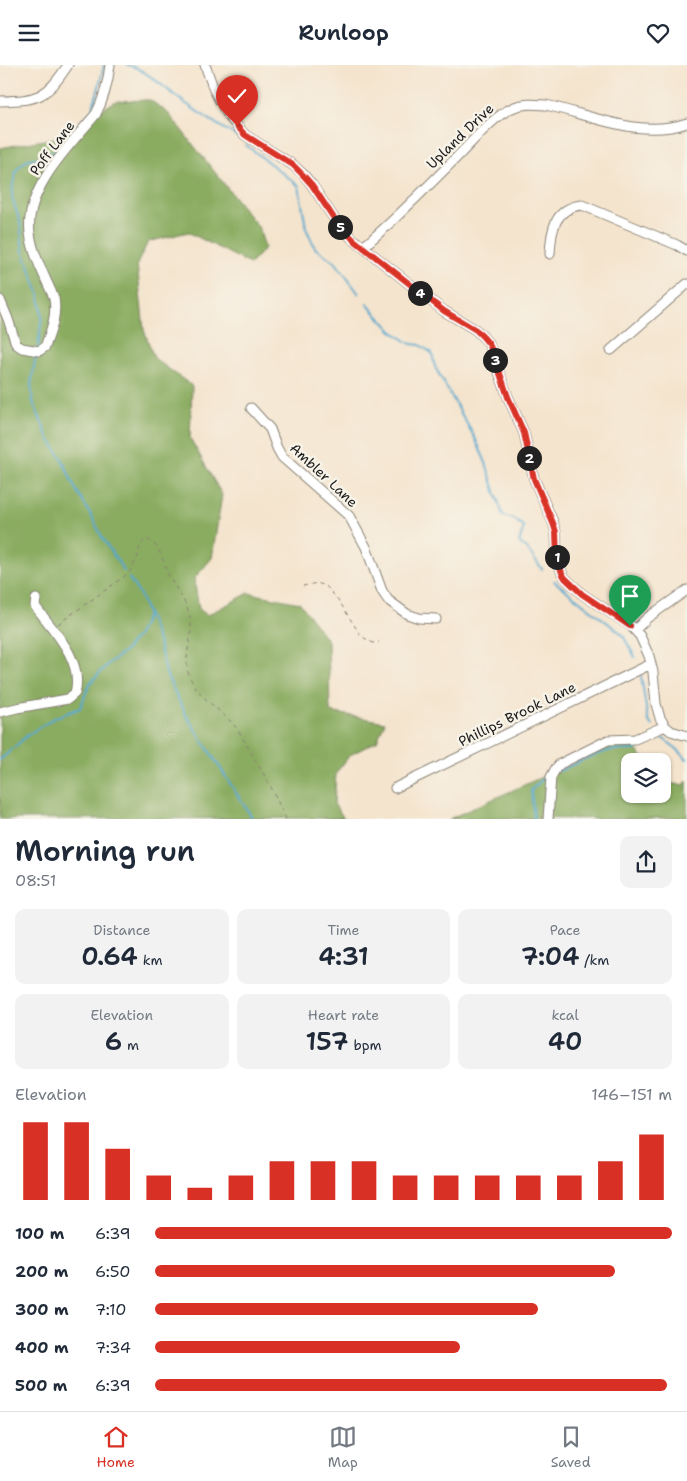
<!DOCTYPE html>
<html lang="en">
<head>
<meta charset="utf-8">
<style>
  body { margin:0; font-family:"Shantell Sans",sans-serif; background:#f2f2f3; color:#1f2937; height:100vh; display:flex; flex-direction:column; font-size:19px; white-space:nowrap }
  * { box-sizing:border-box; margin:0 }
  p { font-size:16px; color:#747a83 }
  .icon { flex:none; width:28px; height:28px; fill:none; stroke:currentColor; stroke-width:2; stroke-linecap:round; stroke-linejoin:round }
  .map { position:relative; height:754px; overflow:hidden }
  .side { display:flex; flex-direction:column; background:#fff; flex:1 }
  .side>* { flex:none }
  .tools { position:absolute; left:621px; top:688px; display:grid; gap:10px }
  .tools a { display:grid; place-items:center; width:50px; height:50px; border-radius:10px; background:#fff; box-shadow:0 1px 4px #0004; font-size:25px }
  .pin { position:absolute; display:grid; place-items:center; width:42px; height:42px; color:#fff; margin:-51px -21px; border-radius:50% 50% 50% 0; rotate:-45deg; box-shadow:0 0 5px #0007 }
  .pin .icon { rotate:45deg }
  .km { position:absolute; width:25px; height:25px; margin:-12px; border-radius:50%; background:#222; color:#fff; font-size:14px; line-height:25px; text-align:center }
  .round { display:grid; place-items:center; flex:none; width:52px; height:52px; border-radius:10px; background:#f2f2f3 }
  .headline { display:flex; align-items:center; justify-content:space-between; height:85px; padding:0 15px }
  h1 { font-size:28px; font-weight:600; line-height:38px }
  .figures { display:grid; grid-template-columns:repeat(3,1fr); gap:8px; height:85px; padding:5px 15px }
  .figures div { display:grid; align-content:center; border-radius:10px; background:#f2f2f3; text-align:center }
  .figures b { font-size:25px; font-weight:600 }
  .figures small { font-size:14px; font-weight:400 }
  .figures p { font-size:14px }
  .chart { height:140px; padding:10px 15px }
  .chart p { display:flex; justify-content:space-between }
  .chart svg { width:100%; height:90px; margin-top:5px; stroke:#d93025; stroke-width:6 }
  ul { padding:0 15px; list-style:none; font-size:16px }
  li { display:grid; grid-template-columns:80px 60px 1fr; align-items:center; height:38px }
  li i { height:12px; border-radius:6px; background:#d93025 }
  header { display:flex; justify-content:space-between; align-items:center; height:65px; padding:0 15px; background:#fff; font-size:22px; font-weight:600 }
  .menu { display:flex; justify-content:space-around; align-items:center; height:70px; border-top:1px solid #e0e1e3; background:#fff; font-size:14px; color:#747a83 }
  .menu a { display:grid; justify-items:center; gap:2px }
  .menu .on { color:#d93025 }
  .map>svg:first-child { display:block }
  .forest { fill:#8aac61; stroke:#53643e }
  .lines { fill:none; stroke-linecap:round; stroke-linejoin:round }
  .stream { stroke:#52a7ce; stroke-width:2 }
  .minor-casing { stroke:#888074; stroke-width:11 }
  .path { stroke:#888074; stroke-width:1; stroke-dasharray:4 4; stroke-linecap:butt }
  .minor { stroke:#fff; stroke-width:9 }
  .route-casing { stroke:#fff; stroke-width:10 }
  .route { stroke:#d93025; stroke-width:6 }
  .labels { text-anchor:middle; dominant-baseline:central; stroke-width:5; stroke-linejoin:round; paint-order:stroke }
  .street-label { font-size:14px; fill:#1c1c1c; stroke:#f7f3e8 }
</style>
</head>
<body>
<header><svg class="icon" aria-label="menu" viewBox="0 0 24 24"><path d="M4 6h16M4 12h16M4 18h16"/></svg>Runloop<svg class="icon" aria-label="heart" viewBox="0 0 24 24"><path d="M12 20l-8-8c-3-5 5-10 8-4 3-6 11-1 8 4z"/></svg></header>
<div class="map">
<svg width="687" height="754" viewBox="0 0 687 754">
  <rect width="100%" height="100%" fill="#f7f3e8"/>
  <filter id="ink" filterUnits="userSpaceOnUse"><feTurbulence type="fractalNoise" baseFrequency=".02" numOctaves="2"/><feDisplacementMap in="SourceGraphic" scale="10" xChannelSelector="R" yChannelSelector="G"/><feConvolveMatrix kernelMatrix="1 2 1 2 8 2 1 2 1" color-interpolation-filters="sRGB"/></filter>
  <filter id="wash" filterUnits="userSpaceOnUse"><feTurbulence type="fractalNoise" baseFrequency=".0096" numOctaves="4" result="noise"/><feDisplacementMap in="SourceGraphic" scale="20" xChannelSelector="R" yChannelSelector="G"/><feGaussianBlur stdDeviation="1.12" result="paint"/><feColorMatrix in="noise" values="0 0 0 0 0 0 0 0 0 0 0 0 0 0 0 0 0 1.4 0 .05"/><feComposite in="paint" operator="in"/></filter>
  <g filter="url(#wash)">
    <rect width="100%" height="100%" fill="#f4e4cd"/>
    <!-- forest -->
    <path class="forest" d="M150,35l18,13 91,115 6,20 -15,16 -62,-32 -40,10 -11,22 7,66 10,28 38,28 -2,52 32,57 -10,63 -18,21 5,30 8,6 42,-22 51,10 28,38 2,71 55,10 -8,19 -27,14 -14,18 -2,31 10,14 -344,1v-671l55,-10 61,-37z
      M615,679l18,2 13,15h-16v33h32l1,-13 2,2 19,2 3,-4v37l-238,1z"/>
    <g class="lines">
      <!-- stream -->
      <path class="stream" d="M127,0c17,2 45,30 61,40 15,11 32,21 48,31
        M246,80l53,41 7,42 9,20 21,15 23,31
        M367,239l25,27 11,8 8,5 9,1 12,8 3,14 41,73 10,23 17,53 11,3 10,8 -5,15 8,7 15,20
        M38,283l4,-32 -3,-23 -16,-42 -3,-30 -8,-23 1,-14 4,-15 11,-10 16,-2 17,-10 31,-37 7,-23 5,-22
        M36,290l-5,29 2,18 15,35 14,22 13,29 17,29 11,22 21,32
        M129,513l11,17 18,46 9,35 19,39 67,104
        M554,516l68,53 13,23
        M641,611l7,44 4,6
        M658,670l18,13 11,11
        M0,695l29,-26 25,-16 26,-10 10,-25 18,-19 16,-12 14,-17 10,-22
        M559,706l30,-14 22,-7h23l25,-14
        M534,754l-3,-29 14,-13"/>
    </g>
  </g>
  <g filter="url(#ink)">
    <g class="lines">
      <defs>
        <path id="minor" d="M205,0l9,25 9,17 6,10 16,18 48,30 10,9 9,11 25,38 17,17 90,71 32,19 7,7 6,7 19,53 16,36 10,46 19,43 3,10 1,26 5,15 3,5 17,16 49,32 9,10 9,20 4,16 3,32 4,14 5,8 6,5 16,5
          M0,36c39,-1 46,-3 68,-36
          M363,182c33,-28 63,-59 94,-90 15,-15 37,-41 55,-49 11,-5 22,-4 34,-3 45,10 94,34 141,18
          M550,189c1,-23 4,-46 32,-49l95,40 10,6
          M0,235l8,19 8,25 6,4 17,3 6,-4c6,-17 12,-31 9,-49 -9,-22 -21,-42 -24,-65 -6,-44 41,-89 66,-119 8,-15 12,-32 14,-49
          M611,285l76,-66
          M251,343l19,21 7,19 5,9 67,59 17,31 16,44 6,9 19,14 12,4 17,1
          M635,565l12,-12 40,-28
          M0,647l17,-4 51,-9 7,-6c9,-33 -22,-63 -40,-87l1,-7
          M395,723l256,-124
          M548,754l3,-42 5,-9 4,-4 48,-24 27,-1 30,-13"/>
      </defs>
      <!-- minor casing -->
      <use href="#minor" class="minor-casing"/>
      <!-- path -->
      <path class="path" d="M303,521l14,-3 9,3 13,15 22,35 12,7 6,-1
        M58,559l71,-51 8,-14 3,-14 6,-6c14,4 17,23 22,35 8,16 20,28 23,48 1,18 -8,36 -2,53 8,23 35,36 49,55l32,55 16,34"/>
      <!-- minor -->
      <use href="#minor" class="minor"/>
    </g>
  </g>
  <g class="lines" filter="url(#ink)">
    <defs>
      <path id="route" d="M237,61l8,9 48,30 10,10 9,10 25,38 17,17 90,71 32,19 7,7 6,7 4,9 15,44 16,36 10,46 19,44 3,9 1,26 5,15 3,5 17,16 48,32"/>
    </defs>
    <!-- route casing -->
    <use href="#route" class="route-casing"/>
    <!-- route -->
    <use href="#route" class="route"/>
  </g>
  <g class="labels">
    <!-- street labels -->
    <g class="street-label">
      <text transform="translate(460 71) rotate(-44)">Upland Drive</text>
      <text transform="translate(52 83) rotate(-53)">Poff Lane</text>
      <text transform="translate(324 410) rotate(43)">Ambler Lane</text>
      <text transform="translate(517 649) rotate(-26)">Phillips Brook Lane</text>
    </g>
  </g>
</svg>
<div class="tools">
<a><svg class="icon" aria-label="layers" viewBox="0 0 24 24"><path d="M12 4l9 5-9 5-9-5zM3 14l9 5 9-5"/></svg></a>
</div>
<div class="pin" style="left:630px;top:561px;background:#1e9e55"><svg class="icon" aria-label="arrive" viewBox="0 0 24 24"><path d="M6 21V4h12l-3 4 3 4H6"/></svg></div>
<div class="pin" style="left:237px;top:61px;background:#d93025"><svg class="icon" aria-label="check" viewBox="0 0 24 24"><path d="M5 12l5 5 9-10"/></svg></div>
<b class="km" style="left:557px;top:492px">1</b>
<b class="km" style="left:529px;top:393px">2</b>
<b class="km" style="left:495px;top:295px">3</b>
<b class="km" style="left:420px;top:228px">4</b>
<b class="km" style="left:340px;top:162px">5</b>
</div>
<section class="side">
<div class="headline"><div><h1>Morning run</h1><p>08:51</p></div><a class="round"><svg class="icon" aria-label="share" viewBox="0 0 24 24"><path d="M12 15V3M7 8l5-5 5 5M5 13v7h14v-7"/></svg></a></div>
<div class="figures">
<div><p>Distance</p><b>0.64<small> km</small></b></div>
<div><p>Time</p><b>4:31</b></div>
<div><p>Pace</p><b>7:04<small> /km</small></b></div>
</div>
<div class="figures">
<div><p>Elevation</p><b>6<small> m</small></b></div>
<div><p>Heart rate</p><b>157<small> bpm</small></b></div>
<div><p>kcal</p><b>40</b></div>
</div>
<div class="chart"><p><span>Elevation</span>146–151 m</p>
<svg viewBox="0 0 160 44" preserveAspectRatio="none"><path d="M5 44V6M15 44V6M25 44V19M35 44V32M45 44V38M55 44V32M65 44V25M75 44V25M85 44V25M95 44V32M105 44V32M115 44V32M125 44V32M135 44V32M145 44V25M155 44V12"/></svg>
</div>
<ul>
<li><b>100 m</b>6:39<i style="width:100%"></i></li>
<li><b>200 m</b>6:50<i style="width:89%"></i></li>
<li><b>300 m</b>7:10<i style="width:74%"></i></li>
<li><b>400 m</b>7:34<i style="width:59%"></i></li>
<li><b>500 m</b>6:39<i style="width:99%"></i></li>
</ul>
</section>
<nav class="menu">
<a class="on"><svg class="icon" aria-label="home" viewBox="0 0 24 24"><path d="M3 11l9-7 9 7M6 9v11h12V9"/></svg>Home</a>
<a><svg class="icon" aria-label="map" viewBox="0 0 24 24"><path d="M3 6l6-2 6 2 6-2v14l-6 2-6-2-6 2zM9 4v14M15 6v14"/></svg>Map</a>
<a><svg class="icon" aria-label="saved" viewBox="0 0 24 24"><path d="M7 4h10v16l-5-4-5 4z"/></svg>Saved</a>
</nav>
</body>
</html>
